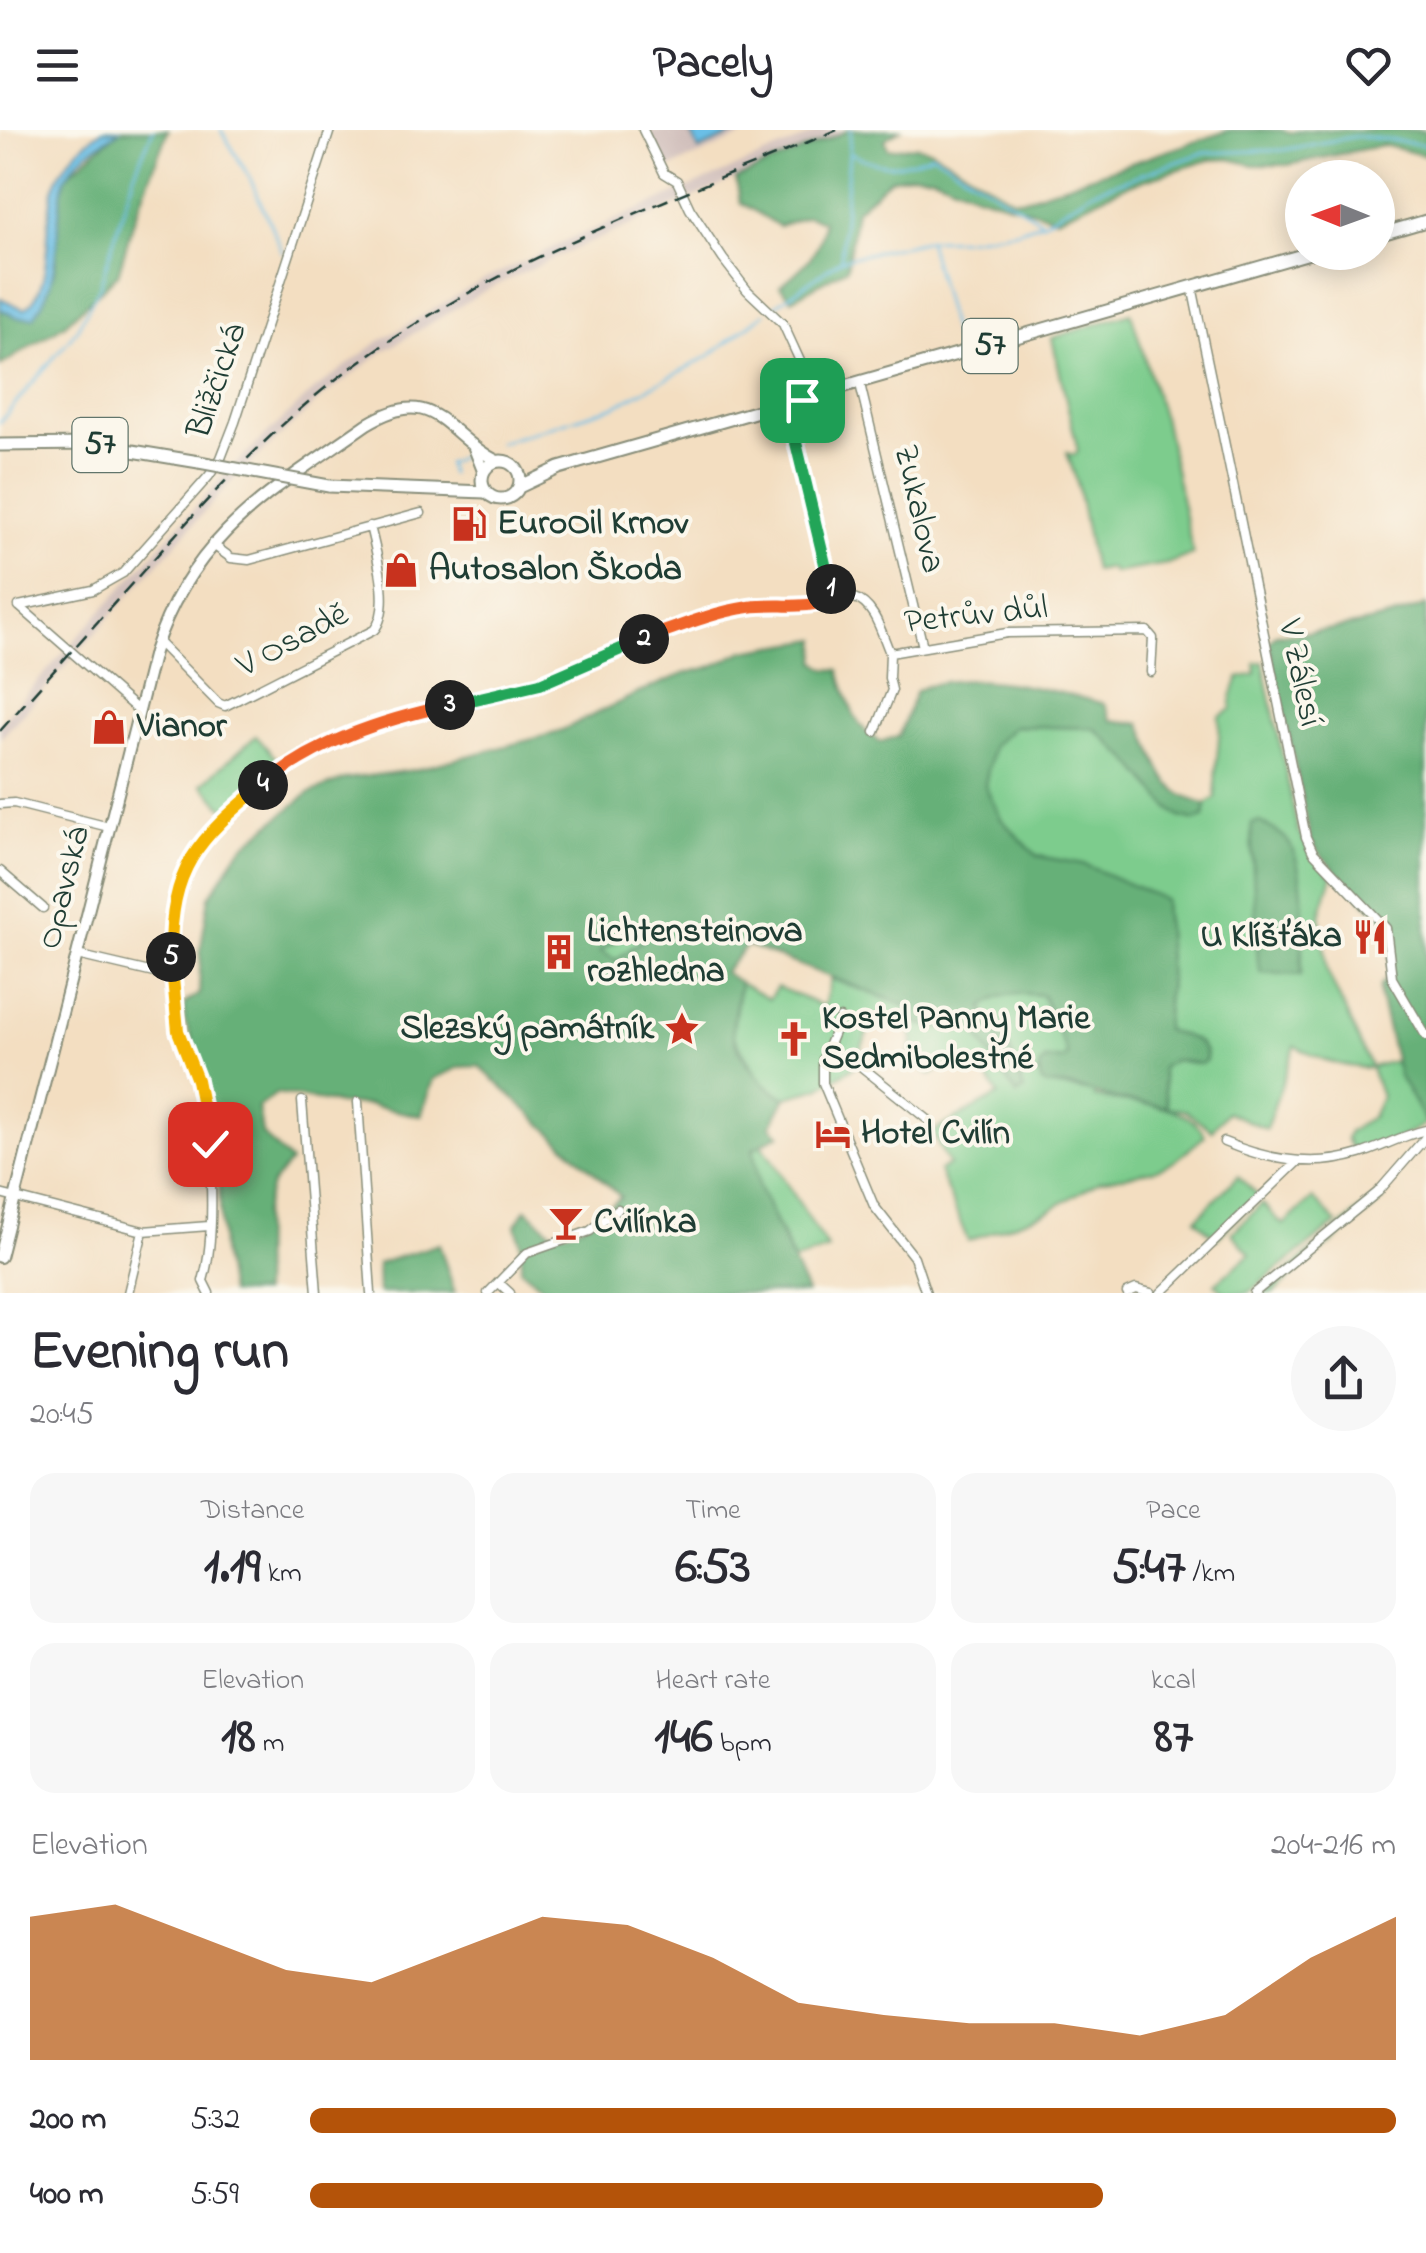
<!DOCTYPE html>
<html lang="en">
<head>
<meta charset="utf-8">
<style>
  body { margin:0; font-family:"Indie Flower",sans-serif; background:#f7f7f7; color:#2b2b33; height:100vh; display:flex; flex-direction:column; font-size:38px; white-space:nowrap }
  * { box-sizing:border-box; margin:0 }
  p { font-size:32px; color:#7c7c81 }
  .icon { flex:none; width:55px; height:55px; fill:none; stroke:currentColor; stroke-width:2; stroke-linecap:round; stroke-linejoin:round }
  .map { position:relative; height:1163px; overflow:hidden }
  .details { display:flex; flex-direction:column; background:#fff; flex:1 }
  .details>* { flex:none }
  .needle { width:65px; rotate:271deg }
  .fabs { position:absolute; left:1285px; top:30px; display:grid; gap:20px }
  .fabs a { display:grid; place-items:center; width:110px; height:110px; border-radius:50%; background:#fff; box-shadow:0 5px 25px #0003; font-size:50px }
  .pin { position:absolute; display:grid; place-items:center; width:85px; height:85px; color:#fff; margin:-42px; border-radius:20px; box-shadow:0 5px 15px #0006 }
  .km { position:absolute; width:50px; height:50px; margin:-25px; border-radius:50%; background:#222; color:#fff; font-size:28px; line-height:50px; text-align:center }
  .round { display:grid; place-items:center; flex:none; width:105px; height:105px; border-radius:52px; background:#f7f7f7 }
  .head { display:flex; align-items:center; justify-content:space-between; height:170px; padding:0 30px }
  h1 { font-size:55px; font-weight:700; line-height:75px }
  .stats { display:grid; grid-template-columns:repeat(3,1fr); gap:15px; height:170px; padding:10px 30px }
  .stats div { display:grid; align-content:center; border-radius:25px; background:#f7f7f7; text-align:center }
  .stats b { font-size:50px; font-weight:700 }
  .stats small { font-size:28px; font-weight:400 }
  .stats p { font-size:28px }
  .chart { height:280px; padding:20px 30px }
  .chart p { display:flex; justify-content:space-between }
  .chart svg { width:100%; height:180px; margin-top:10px; fill:#b45309; opacity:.7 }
  ul { padding:0 30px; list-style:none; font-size:32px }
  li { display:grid; grid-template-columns:160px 120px 1fr; align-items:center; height:75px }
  li i { height:25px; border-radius:12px; background:#b45309 }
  header { display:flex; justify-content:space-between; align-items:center; height:130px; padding:0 30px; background:#fff; font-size:45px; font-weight:700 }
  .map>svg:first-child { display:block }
  .industrial { fill:#d1c0bc }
  .green { fill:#7dcc8d; stroke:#4e8460; stroke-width:2.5 }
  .forest { fill:#66b078; stroke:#427656; stroke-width:2.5; fill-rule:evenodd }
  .water { fill:#6abfe7; stroke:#447e8e; stroke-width:2.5 }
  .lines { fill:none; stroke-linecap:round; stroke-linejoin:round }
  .stream { stroke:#6abfe7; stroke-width:2.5 }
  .street-casing { stroke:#898e7a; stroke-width:11 }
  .secondary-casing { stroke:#898e7a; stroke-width:14 }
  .primary-casing { stroke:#898e7a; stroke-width:15 }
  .street { stroke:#fff; stroke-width:8 }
  .secondary { stroke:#fff; stroke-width:10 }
  .primary { stroke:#fff; stroke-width:11 }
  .rail { stroke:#1f3d34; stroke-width:2.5; stroke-dasharray:15 8; stroke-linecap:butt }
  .primary-bridge-casing { stroke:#898e7a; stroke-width:15; stroke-linecap:butt }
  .primary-bridge { stroke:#fff; stroke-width:11 }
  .split-1-casing { stroke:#fff; stroke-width:20 }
  .split-2-casing { stroke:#fff; stroke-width:20 }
  .split-3-casing { stroke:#fff; stroke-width:20 }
  .split-4-casing { stroke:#fff; stroke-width:20 }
  .split-5-casing { stroke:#fff; stroke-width:20 }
  .split-6-casing { stroke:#fff; stroke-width:20 }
  .split-1 { stroke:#22a559; stroke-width:12 }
  .split-2 { stroke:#f0652b; stroke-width:12 }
  .split-3 { stroke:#22a559; stroke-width:12 }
  .split-4 { stroke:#f0652b; stroke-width:12 }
  .split-5 { stroke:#f5b400; stroke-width:12 }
  .split-6 { stroke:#f5b400; stroke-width:12 }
  .labels { text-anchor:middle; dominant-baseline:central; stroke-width:8; stroke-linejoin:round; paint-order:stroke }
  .shield { fill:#fbf7ec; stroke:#61756b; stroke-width:2.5 }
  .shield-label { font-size:32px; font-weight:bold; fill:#1f3d34 }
  .street-label { font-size:35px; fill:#1f3d34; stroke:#fbf7ec }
  .poi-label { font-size:35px; font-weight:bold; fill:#1f3d34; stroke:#fbf7ec; text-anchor:start }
</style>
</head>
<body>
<header><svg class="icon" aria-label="menu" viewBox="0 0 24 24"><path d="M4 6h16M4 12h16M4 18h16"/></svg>Pacely<svg class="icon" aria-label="heart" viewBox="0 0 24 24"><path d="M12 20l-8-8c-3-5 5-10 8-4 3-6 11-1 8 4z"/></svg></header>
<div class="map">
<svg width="1426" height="1163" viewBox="0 0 1426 1163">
  <rect width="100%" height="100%" fill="#fbf7ec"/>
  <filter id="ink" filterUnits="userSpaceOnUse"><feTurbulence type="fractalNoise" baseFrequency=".01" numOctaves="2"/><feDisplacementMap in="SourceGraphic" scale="20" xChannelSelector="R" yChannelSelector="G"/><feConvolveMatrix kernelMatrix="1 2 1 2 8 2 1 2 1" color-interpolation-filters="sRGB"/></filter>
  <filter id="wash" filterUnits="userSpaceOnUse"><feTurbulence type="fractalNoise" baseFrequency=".0048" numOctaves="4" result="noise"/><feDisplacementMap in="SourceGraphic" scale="40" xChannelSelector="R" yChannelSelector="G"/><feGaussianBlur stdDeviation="2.25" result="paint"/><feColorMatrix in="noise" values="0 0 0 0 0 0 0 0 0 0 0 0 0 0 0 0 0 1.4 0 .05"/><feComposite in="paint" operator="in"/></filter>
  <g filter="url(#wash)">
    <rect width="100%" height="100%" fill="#f3dec1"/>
    <!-- industrial -->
    <path class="industrial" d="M648,0h110l-93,40z
      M823,0h26l-299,130 -64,30 -102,61 -63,47 -88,82 -233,259v-16l226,-250 88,-83 64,-48 103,-61 103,-48z"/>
    <!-- green -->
    <path class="green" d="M1131,183l36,119 26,122 -26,10 -54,9 -2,-5 -17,3 -17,-89 -10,-29 7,2 4,-4 -26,-113z
      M1263,532l35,169 15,25 19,20 -12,39 7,56 44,96 23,-6 32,62c-20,14 -47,24 -73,28l-7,-12 3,-7 23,-15 9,-20 -10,-29c-30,-1 -50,-7 -76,-22l-29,83 -39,-17 -15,18 -26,-19 -19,-4 -6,-39 13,-8h32c0,-22 -24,-24 -41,-29l4,-53 -5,-79 -81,-34 -46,-9 -36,-37 -17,-34 9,-40 22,-19 79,2 36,33 50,56 15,4 9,-3 2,-14 10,-6c-4,-28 6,-55 3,-81l13,-8v-14l7,-17 17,-4 -1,-11z
      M256,606l24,27 -53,48 -25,-27z
      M637,798l10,1 2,6 -33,25 -17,-9z
      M831,849l76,27 4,16 44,9 17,-4 38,24 -18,-22 -9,-22c19,-16 37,-14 60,-12l26,60 -5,4 -19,1 -7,14 8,11 49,7 -1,5c34,8 94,3 111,39l-31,26 -20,8 -55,11 -51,30 -80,30 -29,-70 10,-6 -17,-33 67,-37 -21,-31 -14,9 -11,-14 -21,16 -25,-16 6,-17 -3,-20 -33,-2 -5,2 -18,45 -35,21 -33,9 -11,-2 -11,-9 -32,-52 8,-51 29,16 8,-12 43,18h4z
      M762,1014l66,105 -34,12 -35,-74 -6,-39z
      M1238,1046l21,20 -43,43 -20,-20z
      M1379,1064l4,6 -110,93h-11z
      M1313,1068l24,25 -89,70h-22l-11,-9 35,-30 -18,-21 30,-30 21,22z"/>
    <!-- forest -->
    <path class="forest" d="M120,0h48l-33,86 -17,58 -53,50 -65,42v-57l17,8h17l21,-47 6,-77 6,-18z
      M849,0h51l-15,9 3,10 27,-3 16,4 82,49h10l207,-69h50l9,3 15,-3h110l12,2v24l-43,-11 -95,20h-34l-25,-6 -20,1 -81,25 -71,33 -81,-24 -43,-18 -19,-2 -24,5 -34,31 -9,58 -55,31 -12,-13c23,-19 43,-34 43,-65l-16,-5 -28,10 -39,-24 -4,-23z
      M1426,475v518l-27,-47 -19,-79v-11l12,-13 -5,-49 -68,-71 -8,-12 -42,-199 7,-8c41,0 112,-13 150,-29z
      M818,509l-2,23 10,7 13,1c9,29 13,56 41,72l19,-6 17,-45c46,-25 141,0 189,13l6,16 30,4c18,36 19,71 65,80l-2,13 -9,4 -15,-4 -10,-8 -40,-48 -36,-33 -79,-2 -22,19 -8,40 16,34 36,37 46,8 81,35 5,79 -4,52c17,6 41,8 41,30l-5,4 -27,-4 -13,8 6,39 -52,-8 -42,-12 -27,-2 -5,-4 -1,-15 5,-6 19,-1 4,-4 -26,-60c-22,-2 -40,-4 -59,12l9,22 18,21 14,40 -7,5 -45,-68 -17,4 -44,-9 -5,-16 -159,-61 -23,27 16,11c-2,15 -8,33 -7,48 1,20 33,61 53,66l-15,29 9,8 -27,15 6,38 48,106h-258l-28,-24v-25l-5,-19 10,-16 27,24c29,-2 46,-18 68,-36l-142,-131 -19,1 -27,12 -12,37 -53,-11 -29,-1 -62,-11 -19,14 4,27 28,28 -19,23 -8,29 -1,79h-33l-7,-42 -5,-119 -19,-77 -14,-35 1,-17 14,-9 2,-47 8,-50 32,-49 68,-55 36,-14 69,-9 142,-37 91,-44 39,-16 25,-6 33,-16zM637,798l10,1 2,6 -33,25 -16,-9z
      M1260,692c9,5 21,10 27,18 21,26 16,102 14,135l-40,-2 -3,-11 -7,-130 1,-9z
      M439,1114l16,49h-77l-1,-29z"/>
    <!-- water -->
    <path class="water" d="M103,0h17c-17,12 -42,26 -53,45 -6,10 -7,26 -8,38 -3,36 -2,73 -25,104h-17l-17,-8v-11l24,11c34,-21 17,-94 32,-127 10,-23 27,-39 47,-52z
      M690,0h54l-45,20z"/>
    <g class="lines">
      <!-- stream -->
      <path class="stream" d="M221,0l28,46 34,77
        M850,23c35,17 48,15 83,1l107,66
        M928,110l29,109
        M841,128l10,-128
        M772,178l68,-48 88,-20 37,-1 51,-8 27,-9 50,-31 110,-38 80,-3 75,-14 68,9
        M0,292l76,-91 24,-45 34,-112 19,-44
        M499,313l116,-37 94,-50 56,-43
        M450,344l-3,-10 16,-8"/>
    </g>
  </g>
  <g filter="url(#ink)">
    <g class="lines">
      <defs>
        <path id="street" d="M643,0l21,43 13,8 13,28 33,50 24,31 36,34 22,48 -7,29
          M1192,156l114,551 7,15 73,76 6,50 34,58
          M805,242l10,1 15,20
          M860,254l63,263
          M787,275l47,194
          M212,414l19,14 18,2 172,-47
          M19,476l74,-16 30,-17 86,-97 12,-18 14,-36 95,-292
          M19,476l120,105
          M157,511l61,62 7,3 149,-76c19,-22 2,-77 -4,-104
          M875,602l17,-42 -3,-12 1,-25
          M0,674l14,-1 95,24
          M0,741l43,37
          M77,825l94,22
          M840,888l-17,41v24l51,123 40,51 12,36
          M848,926l79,63
          M302,971l15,192
          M358,972l13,191
          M1224,1012c43,18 90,26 136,12 22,-7 43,-19 66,-24
          M0,1064l143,37 66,-5
          M499,1153l11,10
          M128,1163l15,-62
          M209,1163l-6,-12c14,-48 9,-152 -6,-201 -5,-17 -15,-33 -19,-50 -13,-50 -13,-116 8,-163 19,-43 85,-95 127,-116 70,-37 149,-45 224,-66 62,-18 119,-54 183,-72 30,-8 59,-6 89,-8 15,-1 30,-11 45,-7 21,6 28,37 36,55l117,-20 140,-2 6,7 -2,34
          M488,1163l39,-40 63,-22 28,-22
          M1127,1163l9,-4 15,4
          M1161,1163l136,-131
          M1254,1163l124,-101 48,-55"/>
        <path id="secondary" d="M474,318l9,23
          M0,1127l154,-605c38,-118 118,-161 213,-228 69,-42 78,11 130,37"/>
        <path id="primary" d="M1378,105l48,-14
          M0,315l90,-1 109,18
          M482 350a19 19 0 1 1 38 0a19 19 0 1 1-38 0Z
          M329,356l156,6
          M519,357l40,-19 754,-216"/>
      </defs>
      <!-- street casing -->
      <use href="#street" class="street-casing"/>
      <!-- secondary casing -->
      <use href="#secondary" class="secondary-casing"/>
      <!-- primary casing -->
      <use href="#primary" class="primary-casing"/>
      <!-- street -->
      <use href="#street" class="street"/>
      <!-- secondary -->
      <use href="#secondary" class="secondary"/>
      <!-- primary -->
      <use href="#primary" class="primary"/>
      <!-- rail -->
      <path class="rail" d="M0,601c51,-57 101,-113 152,-170 66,-74 133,-147 214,-204 140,-100 313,-160 471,-227"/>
      <defs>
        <path id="primary-bridge" d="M199,332l130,24"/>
      </defs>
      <!-- primary-bridge casing -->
      <use href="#primary-bridge" class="primary-bridge-casing"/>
      <!-- primary-bridge -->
      <use href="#primary-bridge" class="primary-bridge"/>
    </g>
  </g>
  <g class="lines" filter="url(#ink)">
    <defs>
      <path id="split-1" d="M802,270l-15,5 44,184"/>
      <path id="split-2" d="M644,509c34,-12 69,-27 105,-32 28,-4 57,3 85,-8l-3,-10"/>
      <path id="split-3" d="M450,575l90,-21 104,-45"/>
      <path id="split-4" d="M263,655c54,-44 119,-65 187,-80"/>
      <path id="split-5" d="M171,827c-1,-90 26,-117 92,-172"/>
      <path id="split-6" d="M171,827l7,74 19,49 13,64"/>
    </defs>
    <!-- split-1 casing -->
    <use href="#split-1" class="split-1-casing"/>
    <!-- split-2 casing -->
    <use href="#split-2" class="split-2-casing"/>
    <!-- split-3 casing -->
    <use href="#split-3" class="split-3-casing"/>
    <!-- split-4 casing -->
    <use href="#split-4" class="split-4-casing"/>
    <!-- split-5 casing -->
    <use href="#split-5" class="split-5-casing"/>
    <!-- split-6 casing -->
    <use href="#split-6" class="split-6-casing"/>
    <!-- split-1 -->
    <use href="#split-1" class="split-1"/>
    <!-- split-2 -->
    <use href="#split-2" class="split-2"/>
    <!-- split-3 -->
    <use href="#split-3" class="split-3"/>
    <!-- split-4 -->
    <use href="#split-4" class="split-4"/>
    <!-- split-5 -->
    <use href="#split-5" class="split-5"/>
    <!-- split-6 -->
    <use href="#split-6" class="split-6"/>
  </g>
  <!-- icons -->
  <defs>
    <symbol id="fuel-bare" viewBox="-9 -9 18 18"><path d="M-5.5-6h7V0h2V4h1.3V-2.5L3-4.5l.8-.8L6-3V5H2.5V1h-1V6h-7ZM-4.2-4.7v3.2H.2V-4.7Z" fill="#c8321e" stroke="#fbf7ec" stroke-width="2.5" paint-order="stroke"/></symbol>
    <symbol id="shop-bare" viewBox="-9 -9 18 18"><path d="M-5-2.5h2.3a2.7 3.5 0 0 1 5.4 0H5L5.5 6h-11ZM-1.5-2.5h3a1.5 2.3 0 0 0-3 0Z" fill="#c8321e" stroke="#fbf7ec" stroke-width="2.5" paint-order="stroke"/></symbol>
    <symbol id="restaurant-bare" viewBox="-9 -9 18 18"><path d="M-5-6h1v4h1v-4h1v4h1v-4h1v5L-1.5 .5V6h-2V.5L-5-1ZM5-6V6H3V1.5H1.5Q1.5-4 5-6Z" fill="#c8321e" stroke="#fbf7ec" stroke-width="2.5" paint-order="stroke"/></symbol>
    <symbol id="building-bare" viewBox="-9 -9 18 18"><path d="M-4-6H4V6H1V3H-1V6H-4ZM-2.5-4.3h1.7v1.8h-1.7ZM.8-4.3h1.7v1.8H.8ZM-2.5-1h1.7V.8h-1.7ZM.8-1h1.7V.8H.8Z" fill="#c8321e" stroke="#fbf7ec" stroke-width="2.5" paint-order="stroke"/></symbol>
    <symbol id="sight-bare" viewBox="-9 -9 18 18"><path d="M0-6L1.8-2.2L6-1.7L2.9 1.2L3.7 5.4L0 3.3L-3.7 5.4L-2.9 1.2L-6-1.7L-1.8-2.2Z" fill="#c8321e" stroke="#fbf7ec" stroke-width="2.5" paint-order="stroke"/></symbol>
    <symbol id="church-bare" viewBox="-9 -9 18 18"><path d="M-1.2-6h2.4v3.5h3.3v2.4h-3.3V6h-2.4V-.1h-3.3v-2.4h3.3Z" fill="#c8321e" stroke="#fbf7ec" stroke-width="2.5" paint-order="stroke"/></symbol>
    <symbol id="hotel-bare" viewBox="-9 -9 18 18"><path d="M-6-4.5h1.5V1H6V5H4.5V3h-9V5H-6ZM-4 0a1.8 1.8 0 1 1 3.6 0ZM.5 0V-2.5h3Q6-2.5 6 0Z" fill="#c8321e" stroke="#fbf7ec" stroke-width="2.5" paint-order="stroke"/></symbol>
    <symbol id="bar-bare" viewBox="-9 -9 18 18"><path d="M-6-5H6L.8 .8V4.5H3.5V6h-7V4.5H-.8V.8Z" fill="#c8321e" stroke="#fbf7ec" stroke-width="2.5" paint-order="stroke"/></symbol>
  </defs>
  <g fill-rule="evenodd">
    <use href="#fuel-bare" x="444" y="369" width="50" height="50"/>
    <use href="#shop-bare" x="376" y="415" width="50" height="50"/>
    <use href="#shop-bare" x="84" y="572" width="50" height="50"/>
    <use href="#restaurant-bare" x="1345" y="782" width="50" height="50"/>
    <use href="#building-bare" x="534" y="797" width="50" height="50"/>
    <use href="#sight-bare" x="657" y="874" width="50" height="50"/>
    <use href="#church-bare" x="769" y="884" width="50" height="50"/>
    <use href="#hotel-bare" x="808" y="979" width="50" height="50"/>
    <use href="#bar-bare" x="541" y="1068" width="50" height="50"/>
  </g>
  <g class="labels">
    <!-- shield labels -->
    <g class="shield">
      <rect x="962.5" y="189" width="55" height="54" rx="8"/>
      <rect x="72.5" y="288" width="55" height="54" rx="8"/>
    </g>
    <g class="shield-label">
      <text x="990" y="216">57</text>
      <text x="100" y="315">57</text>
    </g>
    <!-- street labels -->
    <g class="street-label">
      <text transform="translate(218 251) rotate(-71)">Bližčická</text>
      <text transform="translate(918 379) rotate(77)">Zukalova</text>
      <text transform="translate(976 486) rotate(-6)">Petrův důl</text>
      <text transform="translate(293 511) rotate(-28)">V Osadě</text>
      <text transform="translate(1299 543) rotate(78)">V Zálesí</text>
      <text transform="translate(65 758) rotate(-76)">Opavská</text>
    </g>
    <!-- poi labels -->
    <g class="poi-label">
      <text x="497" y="394">EuroOil Krnov</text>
      <text x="429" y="440">Autosalon Škoda</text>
      <text x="137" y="597">Vianor</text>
      <text x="587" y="802">Lichtensteinova<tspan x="587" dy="40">rozhledna</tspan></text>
      <text x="1342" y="807" text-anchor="end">U Klíšťáka</text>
      <text x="822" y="889">Kostel Panny Marie<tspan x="822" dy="40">Sedmibolestné</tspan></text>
      <text x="654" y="899" text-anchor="end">Slezský památník</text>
      <text x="861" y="1004">Hotel Cvilín</text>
      <text x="594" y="1093">Cvilínka</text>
    </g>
  </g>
</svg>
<div class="fabs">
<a><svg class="needle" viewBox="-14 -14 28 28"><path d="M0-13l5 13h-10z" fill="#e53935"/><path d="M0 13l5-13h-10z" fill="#7c7c81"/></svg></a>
</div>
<div class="pin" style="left:802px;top:270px;background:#1e9e55"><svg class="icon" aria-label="arrive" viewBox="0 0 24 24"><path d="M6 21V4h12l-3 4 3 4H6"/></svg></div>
<div class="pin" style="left:210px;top:1014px;background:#d93025"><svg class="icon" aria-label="check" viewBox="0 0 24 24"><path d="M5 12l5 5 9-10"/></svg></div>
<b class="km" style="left:831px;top:459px">1</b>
<b class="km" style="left:644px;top:509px">2</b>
<b class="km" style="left:450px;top:575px">3</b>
<b class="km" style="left:263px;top:655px">4</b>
<b class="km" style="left:171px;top:827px">5</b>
</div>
<section class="details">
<div class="head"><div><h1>Evening run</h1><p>20:45</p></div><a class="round"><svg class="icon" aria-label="share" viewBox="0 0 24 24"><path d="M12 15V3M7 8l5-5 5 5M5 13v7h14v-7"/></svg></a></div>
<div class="stats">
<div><p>Distance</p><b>1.19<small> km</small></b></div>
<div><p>Time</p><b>6:53</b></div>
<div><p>Pace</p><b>5:47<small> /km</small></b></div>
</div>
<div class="stats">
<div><p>Elevation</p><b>18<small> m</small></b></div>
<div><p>Heart rate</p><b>146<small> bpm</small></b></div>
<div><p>kcal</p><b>87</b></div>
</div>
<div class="chart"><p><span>Elevation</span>204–216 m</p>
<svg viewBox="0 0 160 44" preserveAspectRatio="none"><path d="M0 44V9L10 6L20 14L30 22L40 25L50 17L60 9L70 11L80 19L90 30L100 33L110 35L120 35L130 38L140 33L150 19L160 9V44z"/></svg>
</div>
<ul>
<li><b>200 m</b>5:32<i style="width:100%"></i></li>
<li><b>400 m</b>5:59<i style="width:73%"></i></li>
</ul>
</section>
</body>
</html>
